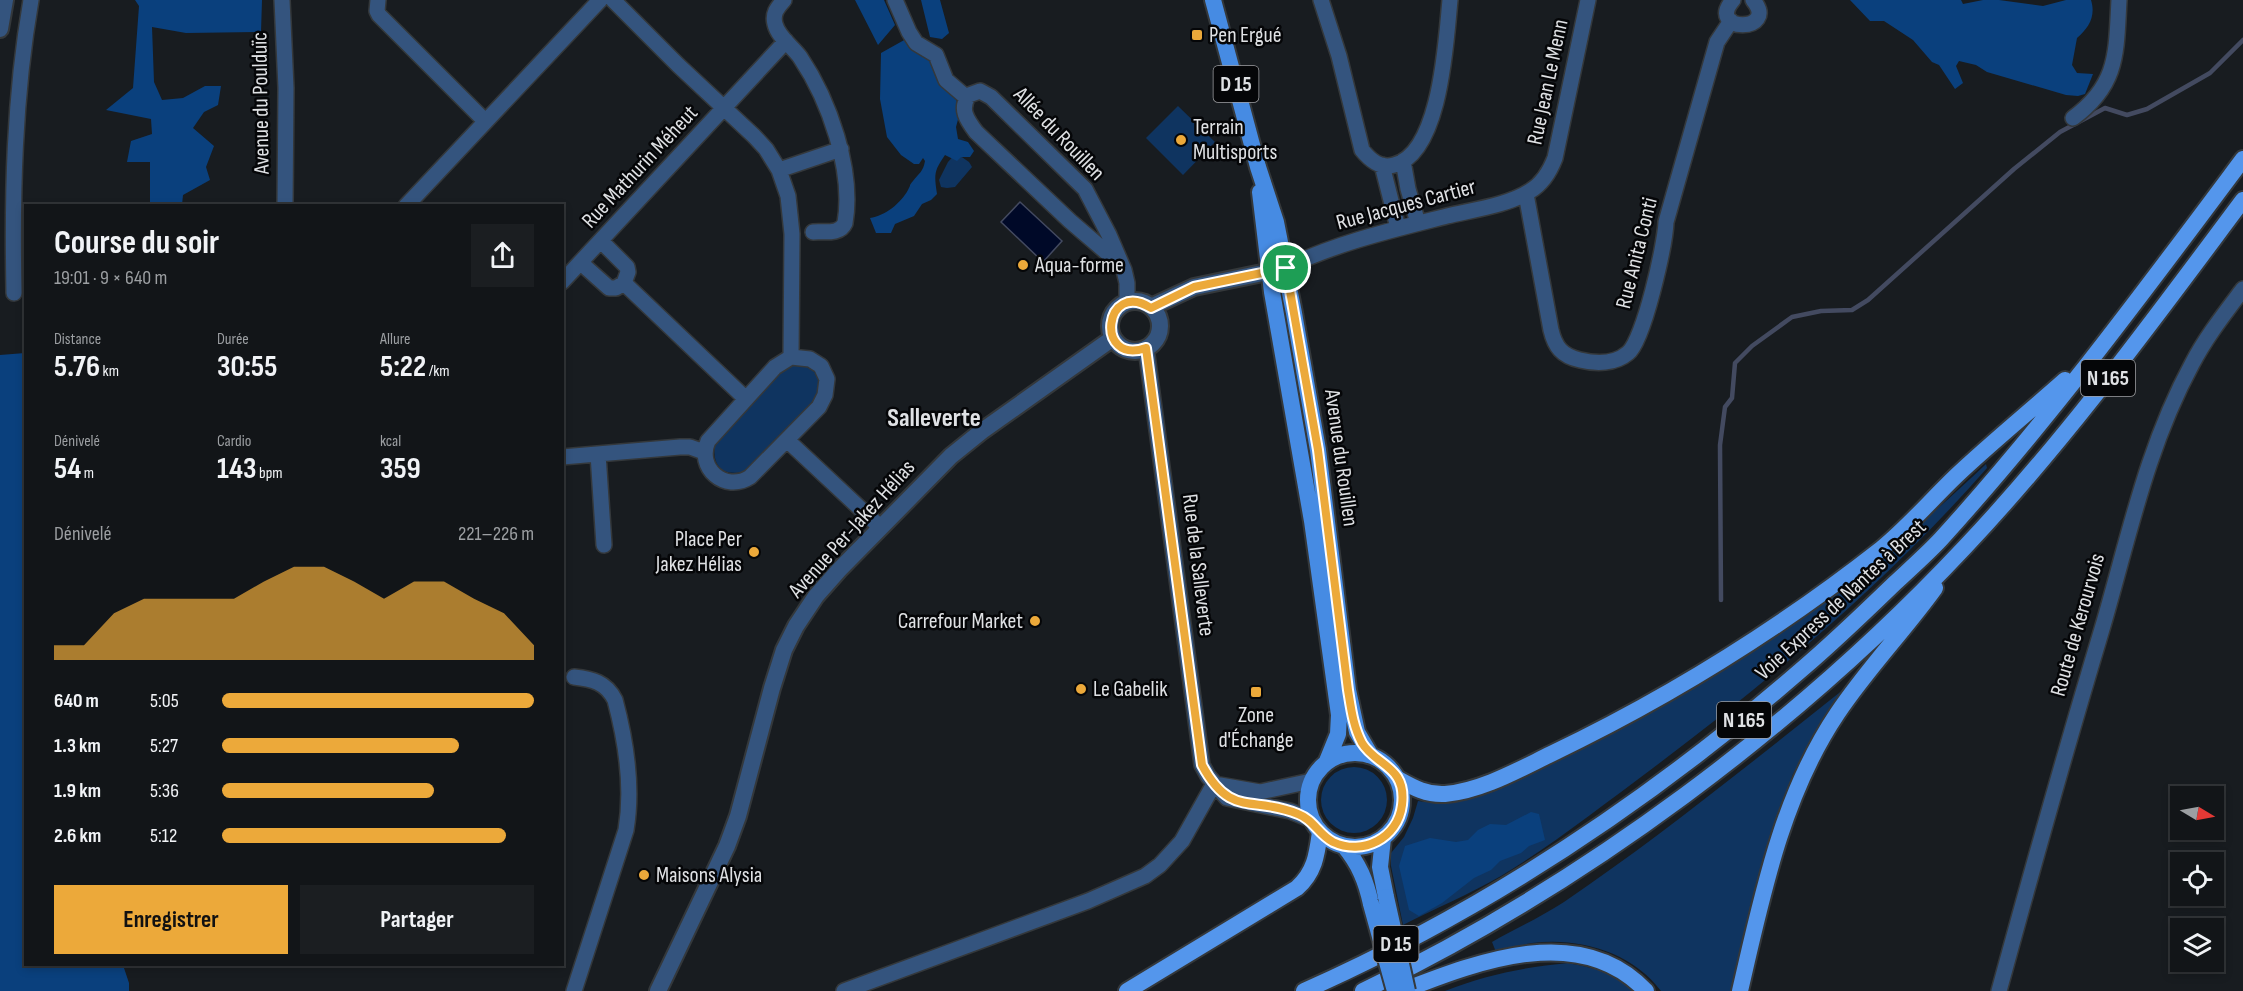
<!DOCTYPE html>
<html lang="fr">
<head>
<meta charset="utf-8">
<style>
  body { margin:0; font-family:"Sofia Sans Condensed",sans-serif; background:#1b1e21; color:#f1f3f6; height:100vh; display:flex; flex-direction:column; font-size:22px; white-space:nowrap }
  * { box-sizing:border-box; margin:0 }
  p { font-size:20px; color:#9c9fa2 }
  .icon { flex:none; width:33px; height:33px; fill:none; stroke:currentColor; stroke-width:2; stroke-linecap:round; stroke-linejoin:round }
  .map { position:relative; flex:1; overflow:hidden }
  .sheet { position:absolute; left:24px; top:204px; width:540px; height:762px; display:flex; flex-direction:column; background:#121518; border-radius:0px; box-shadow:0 3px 9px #0003,0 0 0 2px #313437 }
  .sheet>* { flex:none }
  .needle { width:39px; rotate:100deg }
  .buttons { position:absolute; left:2170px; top:786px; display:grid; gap:12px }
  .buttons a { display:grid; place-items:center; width:54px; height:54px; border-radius:0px; background:#121518; box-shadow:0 3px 9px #0003,0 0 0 2px #313437; font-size:30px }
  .pin { position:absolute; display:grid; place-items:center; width:51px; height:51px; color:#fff; margin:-26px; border:3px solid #fff; border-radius:50%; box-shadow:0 2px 6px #0007 }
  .round { display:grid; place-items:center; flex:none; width:63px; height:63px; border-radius:0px; background:#1b1e21 }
  .head { display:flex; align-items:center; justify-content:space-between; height:102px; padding:0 30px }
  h1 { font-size:33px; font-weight:700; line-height:45px }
  .figures { display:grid; grid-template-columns:repeat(3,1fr); gap:9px; height:102px; padding:6px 30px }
  .figures div { display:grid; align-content:center }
  .figures b { font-size:30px; font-weight:700 }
  .figures small { font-size:16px; font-weight:400 }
  .figures p { font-size:16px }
  .chart { height:168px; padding:12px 30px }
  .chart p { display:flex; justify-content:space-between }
  .chart svg { width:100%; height:108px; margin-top:6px; fill:#eca93a; opacity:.7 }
  .button { display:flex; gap:12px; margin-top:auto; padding:12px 30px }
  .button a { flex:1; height:69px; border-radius:0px; background:#eca93a; color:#111; font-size:24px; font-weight:700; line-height:69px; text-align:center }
  .button a+a { background:#1b1e21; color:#f1f3f6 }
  ul { padding:0 30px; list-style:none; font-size:20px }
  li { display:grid; grid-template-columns:96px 72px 1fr; align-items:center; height:45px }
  li i { height:15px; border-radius:8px; background:#eca93a }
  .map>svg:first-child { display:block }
  .green { fill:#0f3460 }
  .forest { fill:#0a407d }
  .water { fill:#000928; stroke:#434a60; stroke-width:1.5 }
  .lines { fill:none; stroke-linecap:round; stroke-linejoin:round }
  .stream { stroke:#434a60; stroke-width:4.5 }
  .minor-casing { stroke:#34383b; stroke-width:18 }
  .tertiary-casing { stroke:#34383b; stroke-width:20 }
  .primary-casing { stroke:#34383b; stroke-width:20 }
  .trunk-casing { stroke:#34383b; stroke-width:20 }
  .minor { stroke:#34547e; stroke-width:15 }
  .tertiary { stroke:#34547e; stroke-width:16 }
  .primary { stroke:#468be3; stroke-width:16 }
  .trunk { stroke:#5496ec; stroke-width:16 }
  .primary-bridge-casing { stroke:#34383b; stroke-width:20; stroke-linecap:butt }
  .primary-bridge { stroke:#468be3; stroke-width:16 }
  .route-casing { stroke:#fff; stroke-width:12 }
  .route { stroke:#eca93a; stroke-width:8 }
  .poi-dot { fill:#eca93a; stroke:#050608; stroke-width:2 }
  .labels { text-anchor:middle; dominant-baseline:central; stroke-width:5; stroke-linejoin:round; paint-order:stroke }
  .shield { fill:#050608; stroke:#9e9fa2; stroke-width:1.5 }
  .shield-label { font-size:21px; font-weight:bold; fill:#dfe1e4 }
  .poi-label { font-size:22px; fill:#dfe1e4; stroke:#050608; text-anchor:start }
  .street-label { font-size:22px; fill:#dfe1e4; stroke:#050608 }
  .quarter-label { font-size:26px; font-weight:bold; fill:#dfe1e4; stroke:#050608 }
</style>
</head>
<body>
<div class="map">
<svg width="2243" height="991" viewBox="0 0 2243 991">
  <rect width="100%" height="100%" fill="#181c20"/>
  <!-- green -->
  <path class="green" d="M1178,106l37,36 -32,33 -37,-37z
    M956,153l13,9 3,5 -17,20 -8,1 -6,-1 -2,-7 9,-18z
    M796,364c21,2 27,14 20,34l-70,73c-25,7 -36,-7 -30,-31l69,-72z
    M1986,464l1,4c-100,114 -213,209 -334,300 -50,37 -99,76 -152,108 -31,18 -65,32 -98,49l-12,-59v-13l13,-16 9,-19 5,-17c7,1 15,2 23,1 40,-5 95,-32 131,-50 157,-76 288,-168 414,-288z
    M1844,689l-20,30 -31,55 -21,58 -20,72 -20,87h-71c-29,-39 -82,-54 -129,-48 -12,2 -24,6 -36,9l-4,-10c23,-13 49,-25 72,-40 97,-66 188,-140 280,-213z
    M1321 800a33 33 0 1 1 66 0a33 33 0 1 1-66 0Z
    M1568,963c24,5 50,9 67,28h-190c40,-16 80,-24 123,-28z"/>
  <!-- forest -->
  <path class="forest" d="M135,0h127l-1,32 -75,1 -34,-6 2,55 8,18 21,-2 22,-12h16l-3,19 -14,7 -11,16 21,18 -8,21 4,13 -27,15 -1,10h-32v-43h-23l4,-21 21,-7 -1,-15 -45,-9 27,-22 6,-82z
    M855,0h29l11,25 -17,20z
    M921,0h19l9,33 -7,6 -12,-2z
    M1850,0h111l2,4 20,-4h16l44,6 23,-6h25c5,16 -2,28 -14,38l-5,27 5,8 16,1 -8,20 -7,2 -12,-1 -79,-23 -11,-7 -17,-4 -3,5 7,17 -8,6 -16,-24 -7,-3 -19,-22 -29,-19h-14z
    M906,39l13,14 13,10 6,18 18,18 4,13 -4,15 2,12 10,3 6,9 -4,6h-9l-4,4 -12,-6c-11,16 -11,19 -8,39l-6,6 -9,4 -8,12 -19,8 -4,9h-15l-6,-15c15,-2 31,-15 38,-28 4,-7 0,-3 5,-9 6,-8 10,-9 12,-20l-2,-3 -4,6h-5l-13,-9 -14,-18 -7,-38 1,-46z
    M25,353l1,611 97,1 6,18v8h-129v-636z
    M1531,812l8,2 6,26 -16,6 -8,7 -21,8 -9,9 -17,8 -32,25 -23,13 -10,-6 -10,-44 6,-20 25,-8 26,4 12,-2 10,-10 12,-6 16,1z"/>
  <!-- water -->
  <path class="water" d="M1020,202l42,39 -19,21 -42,-40z"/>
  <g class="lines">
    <!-- stream -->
    <path class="stream" d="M1721,600l-1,-155 5,-38 7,-9 3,-35 17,-17 40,-29 29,-6 31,-1 16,-10 146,-131 46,-37 45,-24 22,7 20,-6 63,-36 33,-33"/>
    <defs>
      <path id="minor" d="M282,0l4,88 -1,118
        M378,0l-1,11 2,4 106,106
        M613,0l65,65 76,71 12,13 13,21 9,26 4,38 -1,123
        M784,0c-6,7 -12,13 -9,24 3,13 17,22 25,33 29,43 54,113 45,166 -5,12 -21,8 -32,9
        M895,0l14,32 7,11 20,12 10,25 21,18
        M1321,0l18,56 23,94c8,10 18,19 32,15 47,-12 52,-125 56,-165
        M1733,0c-28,33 47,33 20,0
        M2073,118c46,-34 43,-66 46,-118
        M1403,161l5,28 10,34
        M1382,165l16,63
        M779,170l62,-21
        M1526,194l25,136c4,17 11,26 29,30 16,4 35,4 48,-7 16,-13 37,-108 38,-131l51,-180 14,-21
        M406,206l194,-206
        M601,241l26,26 1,5 -4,11 122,116
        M581,263l28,25h7l8,-5
        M1119,263l-49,-42 -94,-89c-9,-12 -17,-23 -7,-37l11,-4 11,6 94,92 24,46 15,35 3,13v19
        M1285,268c51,-25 107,-38 162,-52 25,-6 62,-11 83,-25 12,-7 20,-20 25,-33l33,-158
        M562,282l224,-241
        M14,293c-2,-98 0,-196 17,-293
        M1146,348l56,417 6,11 19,22 63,13 22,9
        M791,357l19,2 11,7 6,13 -2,16 -6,12 -69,70c-25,16 -54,-9 -42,-36l67,-74z
        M787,440l93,87
        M598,454l6,91
        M562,457l118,-10h10l14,5
        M574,677c18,2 32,5 41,23 11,41 18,88 11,130l-52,161
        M1214,784l46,8 51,-11
        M844,991l244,-90 57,-25 15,-11 22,-24 32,-57
        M1999,991c33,-121 67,-242 103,-362 27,-92 44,-180 90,-265 14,-27 33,-51 51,-75"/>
      <path id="tertiary" d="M0,29l5,-29
        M1110 326a25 25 0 1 1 50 0a25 25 0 1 1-50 0Z
        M1151,307l43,-20 88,-18
        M658,991l69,-145 11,-30 34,-128 12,-38 12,-24 20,-30 23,-26 112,-114 31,-25 131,-93"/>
      <path id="primary" d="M1213,0l45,167 18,55 18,91 24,137 30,240 9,42 13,22
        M1260,192l12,100 40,229 27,194 -1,19 -11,27
        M1308 800a47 47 0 1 1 94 0a47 47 0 1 1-94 0Z
        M1383,838l-3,29 6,30
        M1344,846c15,18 22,35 27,58"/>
      <path id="trunk" d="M1398,779c16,9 29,16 47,15 36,-3 73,-24 106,-40 117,-56 228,-125 330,-205 27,-22 50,-49 75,-73 35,-33 73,-64 109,-96
        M1127,991l170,-103c18,-16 20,-34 23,-56
        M1304,991c182,-81 347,-191 497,-321 33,-28 63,-57 94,-87 15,-14 32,-29 46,-44 109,-120 205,-250 302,-380
        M1363,991c220,-106 435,-266 602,-444 102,-108 189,-228 278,-347
        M1402,991c75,-29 178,-70 244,0
        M1740,991c22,-95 42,-195 97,-277 30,-45 67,-83 98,-126"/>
    </defs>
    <!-- minor casing -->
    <use href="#minor" class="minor-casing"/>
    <!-- tertiary casing -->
    <use href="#tertiary" class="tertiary-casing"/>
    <!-- primary casing -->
    <use href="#primary" class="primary-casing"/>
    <!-- trunk casing -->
    <use href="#trunk" class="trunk-casing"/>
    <!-- minor -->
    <use href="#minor" class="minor"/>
    <!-- tertiary -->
    <use href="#tertiary" class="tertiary"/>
    <!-- primary -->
    <use href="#primary" class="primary"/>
    <!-- trunk -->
    <use href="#trunk" class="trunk"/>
    <defs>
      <path id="primary-bridge" d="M1386,897l21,94
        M1371,904l24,87"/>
    </defs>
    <!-- primary-bridge casing -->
    <use href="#primary-bridge" class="primary-bridge-casing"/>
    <!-- primary-bridge -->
    <use href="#primary-bridge" class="primary-bridge"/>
  </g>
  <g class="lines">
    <defs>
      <path id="route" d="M1286,268l32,182 30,240c3,18 5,36 14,53 14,23 45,23 40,62 -4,33 -39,51 -69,37 -15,-8 -19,-22 -35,-28 -45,-19 -67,5 -96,-49l-56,-417c-52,18 -42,-70 5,-40l43,-21z"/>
    </defs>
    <!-- route casing -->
    <use href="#route" class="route-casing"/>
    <!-- route -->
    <use href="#route" class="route"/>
  </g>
  <!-- markers -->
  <g class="poi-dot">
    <rect x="1191" y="29" width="12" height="12" rx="3"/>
    <circle cx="1181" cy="140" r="6"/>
    <circle cx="1023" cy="265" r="6"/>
    <circle cx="754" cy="552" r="6"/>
    <circle cx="1035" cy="621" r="6"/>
    <circle cx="1081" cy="689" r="6"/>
    <rect x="1250" y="686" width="12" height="12" rx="3"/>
    <circle cx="644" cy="875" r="6"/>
  </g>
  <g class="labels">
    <!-- shield labels -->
    <g class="shield">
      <rect x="1213.5" y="66" width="45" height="36" rx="4.5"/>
      <rect x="2081" y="360" width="54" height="36" rx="4.5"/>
      <rect x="1717" y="702" width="54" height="36" rx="4.5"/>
      <rect x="1373.5" y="926" width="45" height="36" rx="4.5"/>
    </g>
    <g class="shield-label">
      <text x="1236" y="84">D 15</text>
      <text x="2108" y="378">N 165</text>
      <text x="1744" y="720">N 165</text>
      <text x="1396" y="944">D 15</text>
    </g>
    <!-- poi labels -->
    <g class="poi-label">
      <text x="1209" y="35">Pen Ergué</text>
      <text x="1193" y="127">Terrain<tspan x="1193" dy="25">Multisports</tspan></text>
      <text x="1035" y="265">Aqua-forme</text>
      <text x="742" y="539" text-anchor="end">Place Per<tspan x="742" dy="25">Jakez Hélias</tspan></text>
      <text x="1023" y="621" text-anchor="end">Carrefour Market</text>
      <text x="1093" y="689">Le Gabelik</text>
      <text x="1256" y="715" text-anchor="middle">Zone<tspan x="1256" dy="25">d'Échange</tspan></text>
      <text x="656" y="875">Maisons Alysia</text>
    </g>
    <!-- street labels -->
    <g class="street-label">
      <text transform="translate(1548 82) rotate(-78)">Rue Jean Le Menn</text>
      <text transform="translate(261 103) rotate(-91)">Avenue du Poulduïc</text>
      <text transform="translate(1059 134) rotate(46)">Allée du Rouillen</text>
      <text transform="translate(640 167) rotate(-47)">Rue Mathurin Méheut</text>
      <text transform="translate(1406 205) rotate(-15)">Rue Jacques Cartier</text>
      <text transform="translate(1637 253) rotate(-76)">Rue Anita Conti</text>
      <text transform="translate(1341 458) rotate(82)">Avenue du Rouillen</text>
      <text transform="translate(852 529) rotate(-48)">Avenue Per-Jakez Hélias</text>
      <text transform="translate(1198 565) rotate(83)">Rue de la Salleverte</text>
      <text transform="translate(1841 600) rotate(-43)">Voie Express de Nantes à Brest</text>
      <text transform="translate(2078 625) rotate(-74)">Route de Kerourvois</text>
    </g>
    <!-- quarter labels -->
    <g class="quarter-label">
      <text x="934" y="418">Salleverte</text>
    </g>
  </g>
</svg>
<div class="buttons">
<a><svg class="needle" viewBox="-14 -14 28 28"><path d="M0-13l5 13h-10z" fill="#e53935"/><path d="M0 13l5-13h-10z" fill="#9c9fa2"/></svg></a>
<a><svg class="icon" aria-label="locate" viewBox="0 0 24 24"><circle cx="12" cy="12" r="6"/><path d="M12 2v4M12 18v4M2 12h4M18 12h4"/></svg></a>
<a><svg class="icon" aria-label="layers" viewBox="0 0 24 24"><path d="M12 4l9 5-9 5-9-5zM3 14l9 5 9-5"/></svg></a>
</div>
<div class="pin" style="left:1286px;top:268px;background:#1e9e55"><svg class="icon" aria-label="arrive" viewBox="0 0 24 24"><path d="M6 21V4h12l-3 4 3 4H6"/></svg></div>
<section class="sheet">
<div class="head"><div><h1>Course du soir</h1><p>19:01 · 9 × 640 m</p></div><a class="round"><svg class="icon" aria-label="share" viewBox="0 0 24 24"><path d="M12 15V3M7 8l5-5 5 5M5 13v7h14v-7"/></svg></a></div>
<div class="figures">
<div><p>Distance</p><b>5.76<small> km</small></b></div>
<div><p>Durée</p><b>30:55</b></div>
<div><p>Allure</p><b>5:22<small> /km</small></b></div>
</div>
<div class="figures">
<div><p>Dénivelé</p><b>54<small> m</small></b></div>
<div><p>Cardio</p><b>143<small> bpm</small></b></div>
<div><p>kcal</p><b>359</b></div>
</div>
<div class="chart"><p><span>Dénivelé</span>221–226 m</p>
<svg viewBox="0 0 160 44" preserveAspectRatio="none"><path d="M0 44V38L10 38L20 25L30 19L40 19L50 19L60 19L70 12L80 6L90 6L100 12L110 19L120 12L130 12L140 19L150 25L160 38V44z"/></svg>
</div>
<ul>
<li><b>640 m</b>5:05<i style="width:100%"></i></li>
<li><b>1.3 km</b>5:27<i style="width:76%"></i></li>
<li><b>1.9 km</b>5:36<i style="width:68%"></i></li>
<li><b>2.6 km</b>5:12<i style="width:91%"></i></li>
</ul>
<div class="button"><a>Enregistrer</a><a>Partager</a></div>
</section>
</div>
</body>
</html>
